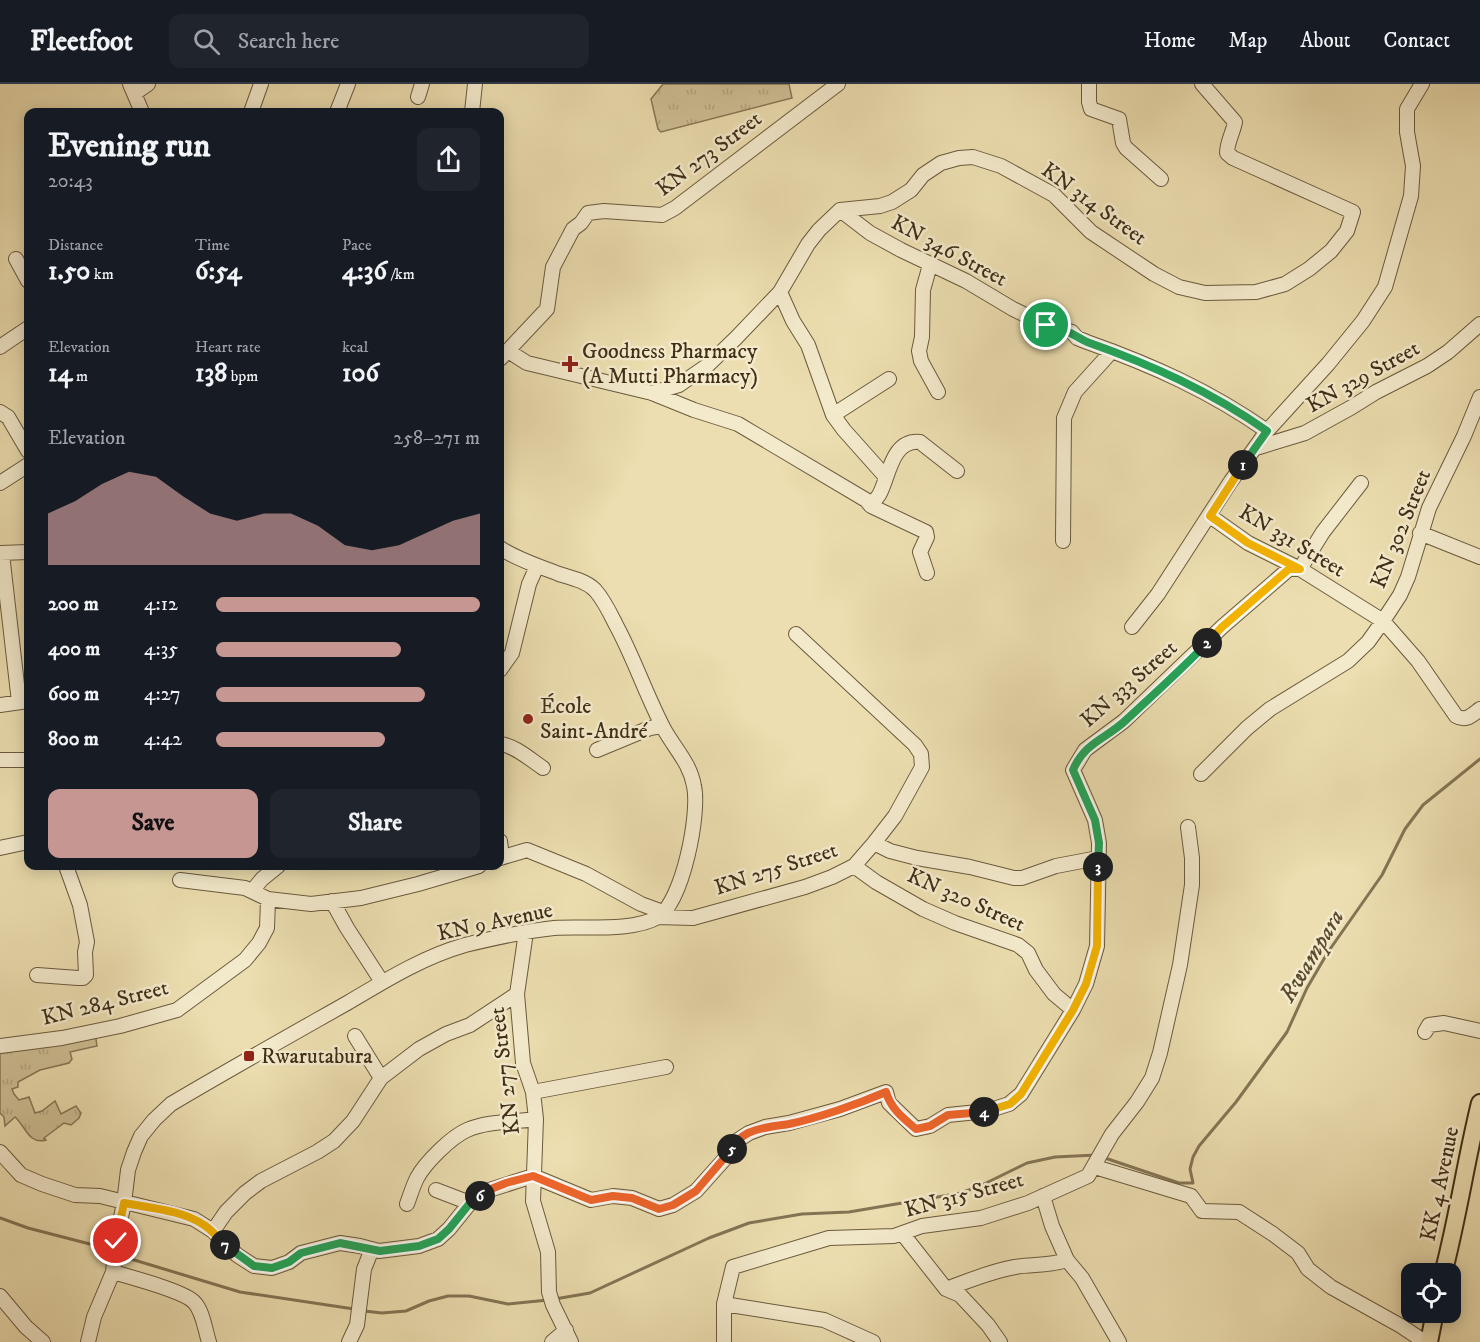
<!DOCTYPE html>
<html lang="en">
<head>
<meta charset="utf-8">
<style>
  body { margin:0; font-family:"IM FELL DW Pica",serif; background:#20242c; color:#f1f3f6; height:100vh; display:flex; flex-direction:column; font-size:22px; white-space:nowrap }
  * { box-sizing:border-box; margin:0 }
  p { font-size:20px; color:#9ea1a6 }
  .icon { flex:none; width:33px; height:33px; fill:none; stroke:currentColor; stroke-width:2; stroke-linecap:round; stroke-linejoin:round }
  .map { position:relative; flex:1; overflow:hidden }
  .drawer { position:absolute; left:24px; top:24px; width:480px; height:762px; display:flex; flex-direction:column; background:#171b24; border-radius:12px; box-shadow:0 3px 15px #0003 }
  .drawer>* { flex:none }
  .controls { position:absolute; left:1401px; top:1179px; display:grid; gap:12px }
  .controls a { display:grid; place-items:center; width:60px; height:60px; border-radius:12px; background:#171b24; box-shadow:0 3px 15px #0003; font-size:30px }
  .pin { position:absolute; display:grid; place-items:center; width:51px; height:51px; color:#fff; margin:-26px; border:3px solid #fff; border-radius:50%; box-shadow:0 2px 6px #0007 }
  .km { position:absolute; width:30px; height:30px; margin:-15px; border-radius:50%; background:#222; color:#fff; font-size:16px; line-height:30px; text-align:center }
  .round { display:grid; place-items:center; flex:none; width:63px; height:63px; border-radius:12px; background:#20242c }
  .summary { display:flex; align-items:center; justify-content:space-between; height:102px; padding:0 24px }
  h1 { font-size:33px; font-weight:700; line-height:45px }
  .metrics { display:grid; grid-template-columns:repeat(3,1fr); gap:9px; height:102px; padding:6px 24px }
  .metrics div { display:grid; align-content:center }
  .metrics b { font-size:26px; font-weight:700 }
  .metrics small { font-size:16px; font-weight:400 }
  .metrics p { font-size:16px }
  .chart { height:168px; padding:12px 24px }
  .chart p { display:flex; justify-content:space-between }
  .chart svg { width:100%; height:108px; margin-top:6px; fill:#c59692; opacity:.7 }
  .primary-button { display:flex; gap:12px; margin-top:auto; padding:12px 24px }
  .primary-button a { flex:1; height:69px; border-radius:12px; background:#c59692; color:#111; font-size:24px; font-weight:700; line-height:69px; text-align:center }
  .primary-button a+a { background:#20242c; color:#f1f3f6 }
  ul { padding:0 24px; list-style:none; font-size:20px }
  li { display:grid; grid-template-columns:96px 72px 1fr; align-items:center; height:45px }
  li i { height:15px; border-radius:8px; background:#c59692 }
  header { display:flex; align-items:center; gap:36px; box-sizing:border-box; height:84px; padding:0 30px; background:#171b24; border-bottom:2px solid #363941 }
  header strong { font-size:28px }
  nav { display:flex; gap:33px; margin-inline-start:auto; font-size:21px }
  .search { width:420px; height:54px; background:#20242c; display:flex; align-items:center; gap:15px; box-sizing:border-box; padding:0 21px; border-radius:12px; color:#9ea1a6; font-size:22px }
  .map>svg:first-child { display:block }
  .grass { fill:url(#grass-tufts); stroke:#887756; stroke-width:1.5 }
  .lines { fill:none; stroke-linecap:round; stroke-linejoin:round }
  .stream { stroke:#847454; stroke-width:3 }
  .minor-casing { stroke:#6b5a3d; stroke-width:16 }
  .major-casing { stroke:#402e17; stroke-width:20 }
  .minor { stroke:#f3eacc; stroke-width:14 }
  .major { stroke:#ecdeb0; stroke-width:16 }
  .split-1-casing { stroke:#fff; stroke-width:12 }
  .split-2-casing { stroke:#fff; stroke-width:12 }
  .split-3-casing { stroke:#fff; stroke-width:12 }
  .split-4-casing { stroke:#fff; stroke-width:12 }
  .split-5-casing { stroke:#fff; stroke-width:12 }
  .split-6-casing { stroke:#fff; stroke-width:12 }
  .split-7-casing { stroke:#fff; stroke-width:12 }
  .split-8-casing { stroke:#fff; stroke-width:12 }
  .split-1 { stroke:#22a559; stroke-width:8 }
  .split-2 { stroke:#f5b400; stroke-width:8 }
  .split-3 { stroke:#22a559; stroke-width:8 }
  .split-4 { stroke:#f5b400; stroke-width:8 }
  .split-5 { stroke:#f0652b; stroke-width:8 }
  .split-6 { stroke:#f0652b; stroke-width:8 }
  .split-7 { stroke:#22a559; stroke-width:8 }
  .split-8 { stroke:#f5b400; stroke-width:8 }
  .poi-dot { fill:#8f2418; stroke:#f3eacc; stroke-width:2 }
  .labels { text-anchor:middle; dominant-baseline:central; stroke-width:5; stroke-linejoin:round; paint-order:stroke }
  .street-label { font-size:22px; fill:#402e17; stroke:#f3eacc }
  .poi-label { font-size:22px; fill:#402e17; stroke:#f3eacc; text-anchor:start }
  .water-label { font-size:24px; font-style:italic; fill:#5c4b30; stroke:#f3eacc }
</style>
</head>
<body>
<header>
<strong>Fleetfoot</strong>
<div class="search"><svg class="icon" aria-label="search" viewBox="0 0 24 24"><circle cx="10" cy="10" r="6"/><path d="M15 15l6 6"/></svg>Search here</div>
<nav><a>Home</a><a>Map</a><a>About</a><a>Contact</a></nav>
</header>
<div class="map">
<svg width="1480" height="1258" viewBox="0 0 1480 1258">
  <defs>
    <pattern id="grass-tufts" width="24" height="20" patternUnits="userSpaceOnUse" patternTransform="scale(1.5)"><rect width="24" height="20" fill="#cfc096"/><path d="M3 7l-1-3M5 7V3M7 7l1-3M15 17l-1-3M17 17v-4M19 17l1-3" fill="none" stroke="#b3a581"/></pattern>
  </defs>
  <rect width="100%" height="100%" fill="#ecdeb0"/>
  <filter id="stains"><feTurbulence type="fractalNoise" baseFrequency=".00333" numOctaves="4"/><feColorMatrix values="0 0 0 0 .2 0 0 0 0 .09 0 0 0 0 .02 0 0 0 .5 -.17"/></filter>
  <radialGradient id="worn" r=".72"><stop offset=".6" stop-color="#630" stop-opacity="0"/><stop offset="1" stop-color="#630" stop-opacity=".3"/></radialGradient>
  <!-- grass -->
  <path class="grass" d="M663,0h126l3,14 -131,34 -3,-3 -7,-30z
    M95,949l2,13 -27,6 2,7 -3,4 -29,7 -22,12v5l-6,2 2,5 5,6 10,-3 6,16 7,-2 13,-10 6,13 15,-8 5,7 -2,5 -8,7 -7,-2 -20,15 2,2c-17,5 -20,-13 -31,-23l-10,9 -1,-9 -4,-4v-65z"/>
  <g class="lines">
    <!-- stream -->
    <path class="stream" d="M1102,1073l77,26h14l-3,-14 3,-12 6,-11 37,-44 51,-70 20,-44 21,-36 54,-77 23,-46 18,-24 57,-46
      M0,1134l28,10 81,21
      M121,1172l119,36 114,17
      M555,1215l35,-6 119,-55 40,-15 53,-9 47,-2 112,-19 21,-8 45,-22 28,-6 41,-2
      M364,1227l18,2 24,-2 23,-10 19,-5h21l39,8 40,-4"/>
    <defs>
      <path id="minor" d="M130,0l12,28
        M1089,0v18l2,7 28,10 4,24 3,5 35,31
        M135,9l13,-9
        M418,13l4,-13
        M251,28l10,-28
        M337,28l11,-28
        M472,28l3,-28
        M840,126l30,23 31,17 65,31 47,28 33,16 26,7 5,6 10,4c65,23 123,49 180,89
        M16,175l12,22
        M930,181l-7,25 -1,47 -3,14 2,10 17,31
        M780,208l13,29 15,24 25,70 11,15 41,46
        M0,263l28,-19
        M508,267l19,12 125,30 42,17 44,14 128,76 5,6c2,-6 5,-6 8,-11 10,-17 12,-56 41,-53l37,29
        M500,275l47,-50 6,-42 20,-38 8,-6 7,-10 16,-2 58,4 13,-7 163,-124
        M652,309l27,-8 29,-20 28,-27 44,-46 28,-48 11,-14 21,-20 40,-4 12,-4 19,-12 12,-15 18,-12 18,-5 14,-1 28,9 53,29 37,37 63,42 25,13 26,6 51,-1 29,-8 24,-15 22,-18 16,-20 6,-19 -120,-54 -6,-5c0,-11 6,-20 8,-31l-33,-38
        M0,328l8,5 20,34
        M833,331l56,-36
        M1256,364l49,-15 47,-26 24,-15 51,-26 21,-14 32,-28
        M0,399l28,-18
        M871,422l55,26 1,5 -7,15 7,21
        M1210,432l38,27 52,26 83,52 35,40 38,55c10,6 16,-1 24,-7
        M1420,449l60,24
        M1063,457l1,-123 11,-26 37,-41
        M0,469l28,-1
        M2,470l17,148
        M1132,543l26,-33 73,-113 36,-50 61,-67 35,-43 22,-34 26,-91 2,-30 -6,-34v-23l15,-25
        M500,586l12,-17 17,-69 8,-18
        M0,621l28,-4
        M500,660c14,1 31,16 43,24
        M597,666l53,-22 12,-2
        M0,676h28
        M1201,690l46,-46 23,-19 78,-48 20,-19 15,-21 17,-26 8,-18 21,-69 35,-72 16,-39
        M500,757l2,16
        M874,759l16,8 27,7 53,9 44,11h8l34,-12 42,-8
        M0,764l28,-6
        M500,774l27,-8 59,24 55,30 22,8
        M854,782l22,16 47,27 32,14 63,22 10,8 8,17 18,24 19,16
        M180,796l65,8 23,11 43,5 50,-6 57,-14 61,-18
        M252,807l10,-12 16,-13
        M332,817l15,27 35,54
        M657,833l36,1 112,-31 27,-10 22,-11 20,-23 21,-27 27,-49 -1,-13 -6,-9 -119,-111
        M526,848l-9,62 6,69 10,29 3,27 -3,82 15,51 1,40 4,13 18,37
        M37,891l41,3h5l3,-3 -1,-23 2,-10 -7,-37 -14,-39
        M1425,948l4,-7 15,-2 36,8
        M355,952l26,42
        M0,962l62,-8 58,-12 57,-16 68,-50 14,-17 8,-15 1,-29
        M533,1008l133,-25
        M0,1068l21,23 21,9 33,11 25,1 94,23 19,12 24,24 17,11 18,2 17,-6 12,-9 39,-10 20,3 19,5 40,-5 19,-7 11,-10 21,-26 16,-12 47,-15 58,24 22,-4 19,2 27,11 14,-4 23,-14 34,-38 5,-11 14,-9 16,-6 24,-4 51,-14 46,-17 3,11 27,26 14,-3 18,-11 39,-4 22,-7 12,-10 52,-84 13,-26 11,-38 2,-103 -4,-23 -22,-50 12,-20 39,-29 98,-94 67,-58h11l23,-37 38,-49
        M1095,1083l96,29 11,15 37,1 34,22 25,19 10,16 23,18 70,39 24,16
        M436,1106l34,13
        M1043,1112l9,30 15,34 15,18 37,64
        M407,1120c3,-8 6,-18 10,-26 8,-15 34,-41 50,-48 20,-9 47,-8 69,-11
        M213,1147l13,-19 19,-19 16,-12 56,-29 17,-11 19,-20 28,-43 38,-29 27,-15 24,-9 47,-31
        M902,1149l44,56 14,6 28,30 12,17
        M113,1188c17,5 71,19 81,30 9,9 11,28 15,40
        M946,1205c22,-8 45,-18 69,-22 18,-3 34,-1 52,-7
        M0,1212l26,31 17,15
        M724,1220l100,16 49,22
        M88,1258l6,-25 19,-45 3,-31 8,-38 4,-33 6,-18 7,-16 13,-16 17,-16c59,-35 118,-68 178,-102 37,-22 74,-45 116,-57 29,-7 59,-14 89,-17 28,-2 79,4 104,-11 25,-16 42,-104 36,-131 -4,-23 -19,-37 -30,-57 -18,-34 -30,-71 -48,-104 -6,-12 -12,-25 -21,-35 -9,-9 -23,-12 -36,-16 -20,-8 -41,-14 -59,-26
        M349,1258l8,-17 7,-56 8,-20
        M552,1258l14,-12
        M724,1258v-38l9,-37 96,-29 65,-2 28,-10 59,-8 47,-15 60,-27 24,-42 25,-32 15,-24 8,-25 20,-88 12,-80v-27l-4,-31"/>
      <path id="major" d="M1443,1190c15,-57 23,-114 37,-171
        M1429,1258l6,-30"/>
    </defs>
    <!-- minor casing -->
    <use href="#minor" class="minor-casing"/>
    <!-- major casing -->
    <use href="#major" class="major-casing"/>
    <!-- minor -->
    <use href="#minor" class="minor"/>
    <!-- major -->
    <use href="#major" class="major"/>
  </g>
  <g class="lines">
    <defs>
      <path id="split-1" d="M1046,241c20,3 25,9 41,17 65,23 123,49 180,89l-24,34"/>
      <path id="split-2" d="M1207,559l15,-16 67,-58h11l-52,-26 -38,-27 33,-51"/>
      <path id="split-3" d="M1098,783l1,-24 -4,-23 -22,-50c12,-28 33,-31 53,-50 27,-25 55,-50 81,-77"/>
      <path id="split-4" d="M984,1028l26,-8 11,-10 52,-84 13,-26 11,-38 1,-79"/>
      <path id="split-5" d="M732,1065c3,-8 9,-12 16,-16 13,-6 27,-7 41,-9 29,-6 69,-20 97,-32 5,17 17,26 30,37l14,-3 18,-11 36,-3"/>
      <path id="split-6" d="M480,1112l6,-5 20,-8 27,-7 58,24 22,-4 19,2 27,11 14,-4 23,-14 36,-42"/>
      <path id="split-7" d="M225,1161l29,21 18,2 17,-6 12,-9 39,-10 40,8 39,-5 19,-7 11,-10 21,-26 10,-7"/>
      <path id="split-8" d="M116,1157l8,-38c26,5 58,7 80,22 8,5 14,13 21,20"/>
    </defs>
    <!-- split-1 casing -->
    <use href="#split-1" class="split-1-casing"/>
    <!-- split-2 casing -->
    <use href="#split-2" class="split-2-casing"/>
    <!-- split-3 casing -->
    <use href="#split-3" class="split-3-casing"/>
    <!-- split-4 casing -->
    <use href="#split-4" class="split-4-casing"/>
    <!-- split-5 casing -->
    <use href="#split-5" class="split-5-casing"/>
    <!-- split-6 casing -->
    <use href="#split-6" class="split-6-casing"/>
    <!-- split-7 casing -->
    <use href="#split-7" class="split-7-casing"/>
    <!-- split-8 casing -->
    <use href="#split-8" class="split-8-casing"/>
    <!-- split-1 -->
    <use href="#split-1" class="split-1"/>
    <!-- split-2 -->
    <use href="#split-2" class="split-2"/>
    <!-- split-3 -->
    <use href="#split-3" class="split-3"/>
    <!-- split-4 -->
    <use href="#split-4" class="split-4"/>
    <!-- split-5 -->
    <use href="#split-5" class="split-5"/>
    <!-- split-6 -->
    <use href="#split-6" class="split-6"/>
    <!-- split-7 -->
    <use href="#split-7" class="split-7"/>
    <!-- split-8 -->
    <use href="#split-8" class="split-8"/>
  </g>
  <!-- markers -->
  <g class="poi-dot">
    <path d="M567 271h6v6h6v6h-6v6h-6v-6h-6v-6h6z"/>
    <circle cx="528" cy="635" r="6"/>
    <rect x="243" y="966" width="12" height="12" rx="3"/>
  </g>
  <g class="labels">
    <!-- street labels -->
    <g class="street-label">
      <text transform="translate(709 70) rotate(-37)">KN 273 Street</text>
      <text transform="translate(1094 120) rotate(36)">KN 314 Street</text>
      <text transform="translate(949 167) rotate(28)">KN 346 Street</text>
      <text transform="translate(1363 293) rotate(-29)">KN 329 Street</text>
      <text transform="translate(1401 445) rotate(-68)">KN 302 Street</text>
      <text transform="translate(1292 457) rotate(31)">KN 331 Street</text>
      <text transform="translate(1129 600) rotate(-41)">KN 333 Street</text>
      <text transform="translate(776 785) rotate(-18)">KN 275 Street</text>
      <text transform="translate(966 816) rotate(24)">KN 320 Street</text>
      <text transform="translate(495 838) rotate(-12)">KN 9 Avenue</text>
      <text transform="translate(105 919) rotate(-14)">KN 284 Street</text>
      <text transform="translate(505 987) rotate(-97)">KN 277 Street</text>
      <text transform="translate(1440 1100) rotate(-78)">KK 4 Avenue</text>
      <text transform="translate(964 1111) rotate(-15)">KN 315 Street</text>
    </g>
    <!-- poi labels -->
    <g class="poi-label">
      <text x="582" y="267">Goodness Pharmacy<tspan x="582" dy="25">(A Mutti Pharmacy)</tspan></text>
      <text x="540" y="622">École<tspan x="540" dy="25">Saint-André</tspan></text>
      <text x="261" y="972">Rwarutabura</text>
    </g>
    <!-- water labels -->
    <g class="water-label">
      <text transform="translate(1312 872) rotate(-59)">Rwampara</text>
    </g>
  </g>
  <rect width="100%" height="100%" filter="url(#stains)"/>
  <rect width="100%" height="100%" fill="url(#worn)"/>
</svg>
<div class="controls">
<a><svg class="icon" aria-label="locate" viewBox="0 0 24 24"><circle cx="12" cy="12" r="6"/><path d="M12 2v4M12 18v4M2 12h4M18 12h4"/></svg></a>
</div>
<div class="pin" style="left:1046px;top:241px;background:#1e9e55"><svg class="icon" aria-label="arrive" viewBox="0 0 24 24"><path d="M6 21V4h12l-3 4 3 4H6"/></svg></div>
<div class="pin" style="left:116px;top:1157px;background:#d93025"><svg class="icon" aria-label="check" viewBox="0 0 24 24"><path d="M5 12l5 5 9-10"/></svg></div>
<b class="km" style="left:1243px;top:381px">1</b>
<b class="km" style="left:1207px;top:559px">2</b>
<b class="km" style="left:1098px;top:783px">3</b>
<b class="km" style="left:984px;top:1028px">4</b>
<b class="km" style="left:732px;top:1065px">5</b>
<b class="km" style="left:480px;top:1112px">6</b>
<b class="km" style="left:225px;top:1161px">7</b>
<section class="drawer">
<div class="summary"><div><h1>Evening run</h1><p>20:43</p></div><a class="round"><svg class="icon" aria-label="share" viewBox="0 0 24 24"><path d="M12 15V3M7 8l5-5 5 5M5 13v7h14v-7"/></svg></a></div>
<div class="metrics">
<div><p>Distance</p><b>1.50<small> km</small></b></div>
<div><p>Time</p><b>6:54</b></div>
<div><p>Pace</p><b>4:36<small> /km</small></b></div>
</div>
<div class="metrics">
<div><p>Elevation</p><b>14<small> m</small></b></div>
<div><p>Heart rate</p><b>138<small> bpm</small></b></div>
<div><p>kcal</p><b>106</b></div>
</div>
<div class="chart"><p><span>Elevation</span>258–271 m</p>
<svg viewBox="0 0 160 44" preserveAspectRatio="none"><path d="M0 44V23L10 18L20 11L30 6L40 8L50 16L60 23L70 26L80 23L90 23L100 28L110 36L120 38L130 36L140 31L150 26L160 23V44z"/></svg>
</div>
<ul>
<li><b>200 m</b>4:12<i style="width:100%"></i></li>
<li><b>400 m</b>4:35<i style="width:70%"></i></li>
<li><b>600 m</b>4:27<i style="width:79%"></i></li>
<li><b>800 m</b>4:42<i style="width:64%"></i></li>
</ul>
<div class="primary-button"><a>Save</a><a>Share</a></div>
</section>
</div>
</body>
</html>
